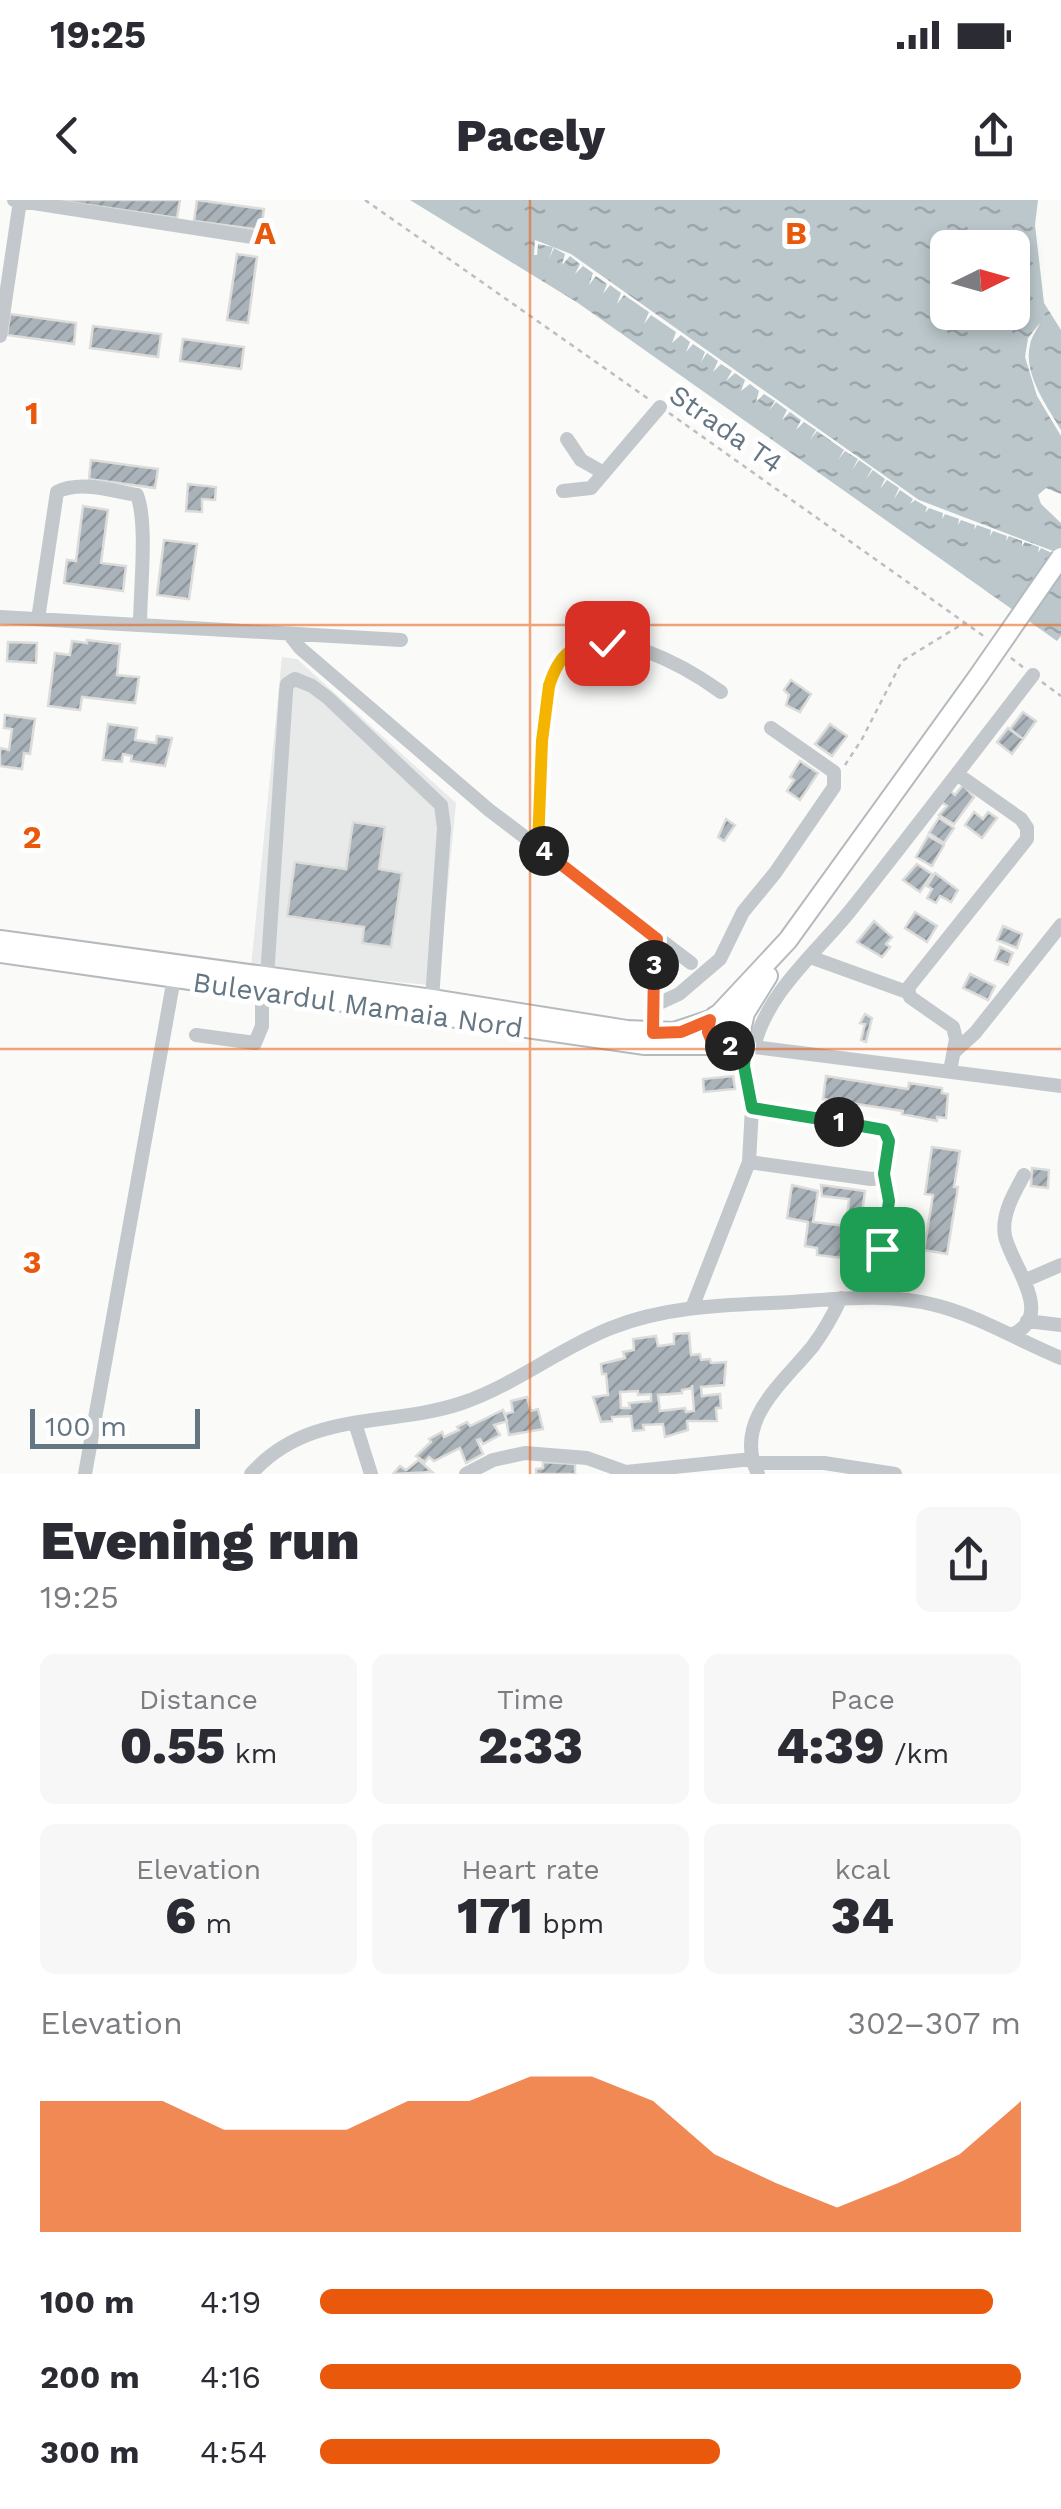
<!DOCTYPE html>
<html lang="en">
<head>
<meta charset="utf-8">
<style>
  body { margin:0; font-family:"Work Sans",sans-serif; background:#f7f7f7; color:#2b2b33; height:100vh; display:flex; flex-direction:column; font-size:38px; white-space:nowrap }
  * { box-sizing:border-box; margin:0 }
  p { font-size:32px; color:#7c7c81 }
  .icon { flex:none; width:55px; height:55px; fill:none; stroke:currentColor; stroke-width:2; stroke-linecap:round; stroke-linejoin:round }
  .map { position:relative; height:1274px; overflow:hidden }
  .side { display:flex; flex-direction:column; background:#fff; flex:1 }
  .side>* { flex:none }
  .needle { width:65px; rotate:85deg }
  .tools { position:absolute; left:930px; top:30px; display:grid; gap:20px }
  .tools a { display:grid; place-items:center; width:100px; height:100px; border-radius:15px; background:#fff; box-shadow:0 5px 15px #0003; font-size:50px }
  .scale { position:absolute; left:30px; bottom:25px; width:170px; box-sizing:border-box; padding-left:10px; border:5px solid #657683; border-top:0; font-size:28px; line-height:35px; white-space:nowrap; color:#657683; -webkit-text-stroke:8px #fff; paint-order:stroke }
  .pin { position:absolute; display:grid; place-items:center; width:85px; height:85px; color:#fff; margin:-42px; border-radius:20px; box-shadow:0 5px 15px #0006 }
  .km { position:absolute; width:50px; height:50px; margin:-25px; border-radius:50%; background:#222; color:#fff; font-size:28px; line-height:50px; text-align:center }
  .round { display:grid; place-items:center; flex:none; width:105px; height:105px; border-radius:15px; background:#f7f7f7 }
  .headline { display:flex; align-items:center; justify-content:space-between; height:170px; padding:0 40px }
  h1 { font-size:55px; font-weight:800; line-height:75px }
  .stats { display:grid; grid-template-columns:repeat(3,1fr); gap:15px; height:170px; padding:10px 40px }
  .stats div { display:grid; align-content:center; border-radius:15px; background:#f7f7f7; text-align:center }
  .stats b { font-size:50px; font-weight:800 }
  .stats small { font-size:28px; font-weight:400 }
  .stats p { font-size:28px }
  .chart { height:280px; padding:20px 40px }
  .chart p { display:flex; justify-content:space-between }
  .chart svg { width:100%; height:180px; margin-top:10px; fill:#ea580c; opacity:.7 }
  ul { padding:0 40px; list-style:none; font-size:32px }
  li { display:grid; grid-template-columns:160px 120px 1fr; align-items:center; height:75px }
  li i { height:25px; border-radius:12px; background:#ea580c }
  .status { display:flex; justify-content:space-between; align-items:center; height:70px; padding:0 50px; background:#fff; direction:ltr }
  .status svg { height:28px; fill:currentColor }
  header { display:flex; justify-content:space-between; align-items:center; height:130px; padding:0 40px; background:#fff; font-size:45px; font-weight:800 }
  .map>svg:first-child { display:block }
  .built { fill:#e8e9e9 }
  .water { fill:url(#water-ripples); fill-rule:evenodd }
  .building { fill:url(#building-hatch); stroke:#dcdcda; stroke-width:2.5; fill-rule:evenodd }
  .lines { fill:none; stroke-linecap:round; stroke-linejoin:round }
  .major-casing { stroke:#b5babe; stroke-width:22 }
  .path { stroke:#bbbfc2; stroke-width:2.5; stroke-dasharray:5 5; stroke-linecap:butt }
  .minor { stroke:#c3c8cc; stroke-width:14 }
  .major { stroke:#fff; stroke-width:18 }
  .major-bridge-casing { stroke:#b5babe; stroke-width:22; stroke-linecap:butt }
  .major-bridge { stroke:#fff; stroke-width:18 }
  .split-1-casing { stroke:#fff; stroke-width:20 }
  .split-2-casing { stroke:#fff; stroke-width:20 }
  .split-3-casing { stroke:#fff; stroke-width:20 }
  .split-4-casing { stroke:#fff; stroke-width:20 }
  .split-5-casing { stroke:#fff; stroke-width:20 }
  .split-6-casing { stroke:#fff; stroke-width:20 }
  .split-1 { stroke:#22a559; stroke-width:12 }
  .split-2 { stroke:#22a559; stroke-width:12 }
  .split-3 { stroke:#f0652b; stroke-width:12 }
  .split-4 { stroke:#f0652b; stroke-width:12 }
  .split-5 { stroke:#f5b400; stroke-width:12 }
  .split-6 { stroke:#f5b400; stroke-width:12 }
  .grid { fill:none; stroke:#e8590c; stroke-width:2.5; stroke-opacity:0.55 }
  .labels { text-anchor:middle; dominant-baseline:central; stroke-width:10; stroke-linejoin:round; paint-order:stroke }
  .street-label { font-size:28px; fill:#657683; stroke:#fff }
  .grid-label { font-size:32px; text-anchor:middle; font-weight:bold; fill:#e8590c; stroke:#fff; stroke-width:10; stroke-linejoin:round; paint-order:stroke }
</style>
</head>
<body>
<div class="status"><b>19:25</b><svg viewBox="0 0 49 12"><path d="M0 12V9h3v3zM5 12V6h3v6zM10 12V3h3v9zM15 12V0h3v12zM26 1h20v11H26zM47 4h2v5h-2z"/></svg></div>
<header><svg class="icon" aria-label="back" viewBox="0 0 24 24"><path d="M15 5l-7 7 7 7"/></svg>Pacely<svg class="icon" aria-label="share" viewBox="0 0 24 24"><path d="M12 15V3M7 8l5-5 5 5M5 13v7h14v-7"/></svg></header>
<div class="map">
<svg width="1061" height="1274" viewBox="0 0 1061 1274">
  <defs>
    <pattern id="water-ripples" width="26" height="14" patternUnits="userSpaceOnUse" patternTransform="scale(2.5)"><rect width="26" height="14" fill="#bbc7cb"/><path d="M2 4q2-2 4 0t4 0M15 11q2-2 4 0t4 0" fill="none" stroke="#9ca6aa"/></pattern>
    <pattern id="building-hatch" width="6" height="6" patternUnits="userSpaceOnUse" patternTransform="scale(2.5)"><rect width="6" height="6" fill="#aab3b9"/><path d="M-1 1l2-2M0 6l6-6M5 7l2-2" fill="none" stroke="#8e969c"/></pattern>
  </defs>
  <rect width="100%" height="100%" fill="#fafaf8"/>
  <!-- built -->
  <path class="built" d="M282,457l15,2 159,144 -18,183 -187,-19z"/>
  <!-- water -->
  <path class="water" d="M410,0h628l-3,25 9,78 17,27v100c-14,-24 -38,-56 -31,-85 1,-8 7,-15 10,-22l-12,15 -3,19 12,39 24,40v58l-15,-6 -8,7 3,9 20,19v31l-142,-54 -348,-246 -36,-14 -1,15h3l1,-11 15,3 -4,12 5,-11 11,6 -3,11 8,-9 10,8 -5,10 8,-8 10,7 -4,12 7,-9 11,8 -4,10 7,-9 11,8 -4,11 7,-9 25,17 -5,12 7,-9 25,17 -4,11 9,-8 9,7 -4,10 7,-8 12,8 -4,10 6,-9 11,8 -5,11 8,-8 11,7 -6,10 9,-8 10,7 -4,11 9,-7 9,7 -3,11 8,-8 11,7 -6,10 7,-9 11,8 -5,10 8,-8 11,8 -5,10 8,-8 12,8 -6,10 7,-9 27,19 -6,10 7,-9 13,8 -6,11 7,-10 13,9 -6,10 7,-9 12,9 -5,10 7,-9 12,8 -5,11 6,-9 13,9 -3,5 5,-4 12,7 -2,6 4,-5 14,5 -1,6 3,-5 14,5 -1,6 3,-5 14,5 -1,5 3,-5 14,5 -1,6 3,-5 14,5 -1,5 3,-5 13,5v5l3,-4 14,5 -1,6 3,-5 20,9v79l-4,5 -479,-338zM948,48h64v64h-64z"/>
  <!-- building -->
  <path class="building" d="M55,0h125l-3,18z
    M197,0l67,9 -3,21 -67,-9z
    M237,54l20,3 -9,66 -21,-3z
    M10,114l66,9 -2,21 -67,-9z
    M93,126l68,8 -3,23 -68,-9z
    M183,139l61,8 -3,22 -61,-8z
    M91,260l67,9 -3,19 -66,-9z
    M188,284l28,3 -1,13 -13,-1v13l-16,-1z
    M83,306l25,4 -7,53 25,3 -3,25 -59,-8 3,-23 9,1z
    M164,340l33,4 -8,55 -32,-4z
    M87,440l33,4 -3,31 22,2 -4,26 -53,-6 -2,13 -32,-4 7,-53 15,2 2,-14 15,2z
    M8,442l29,1 -1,20 -29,-2z
    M791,480l20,14 -11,18 -14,-7 3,-10 -5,-5z
    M1023,512l13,9 -13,18 -13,-10z
    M5,515l30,4 -5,35 -6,-1 -2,16 -22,-3v-18l9,2 3,-21 -8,-1z
    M108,524l29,4 -2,12 21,3 1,-7 15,2 -7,28 -34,-5 1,-5 -9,-2 -1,8 -19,-2z
    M830,524l17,12 -15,20 -17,-12z
    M1008,528l15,11 -11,15 -15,-12z
    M800,561l18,12 -18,27 -13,-9 7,-11 -4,-3z
    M963,585l11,12 -20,27 -15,-9 8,-9 -7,-5 9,-11 6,5z
    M974,612l9,7 5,-7 9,6 -15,20 -17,-13z
    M939,618l15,10 -10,15 -15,-10z
    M726,619l9,6 -11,16 -6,-4z
    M353,622l32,5 -6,42 23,4 -11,74 -29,-4 2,-16 -77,-11 8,-54 51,7z
    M928,636l16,9 -12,21 -16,-9z
    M917,664l15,10 -12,18 -17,-12z
    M935,673l23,17 -7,12 -11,-6 -4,7 -9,-5 5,-9 -5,-3z
    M915,712l22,14 -10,16 -22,-14z
    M874,721l18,16 -6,7 4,3 -8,10 -25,-15z
    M1003,726l19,8 -5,14 -20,-8z
    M1000,747l13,6 -5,12 -13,-5z
    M970,774l25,12 -7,14 -25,-12z
    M865,814l7,4 -6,24 -5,-2 4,-16 -5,-1z
    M733,876l2,13 -31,3 -1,-13z
    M826,876l82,13 1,-6 33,5v5l6,1 -2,24 -9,-1v4l-35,-7 1,-3 -80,-12z
    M932,947l28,4 -6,36h4l-11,67 -23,-4 9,-55 -8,-1z
    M1032,968l17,2 -1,18 -17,-2z
    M792,985l26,6 -5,31 33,4 3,-27 -27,-3 -1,-11 44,6 -8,61 -5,-1 -1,8 -34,-4v-7l-12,-2 3,-24 -21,-4z
    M689,1133l2,22 9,-1 1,6 9,-1 1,4 15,-1 -2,23 -23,2 1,9 18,-2 1,14h-5l1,13h-30l1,9 -23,7 -2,-13 -20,1 1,5 -11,1 -2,-15 -19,1v4l-11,1 -8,-25 15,-2 -2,-21h-4l-1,-10 24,-6 -2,-6 11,-2 -1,-11 23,-3 2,10 16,-2v-10zM692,1185l2,26 -8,1 -1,-4 -25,3 -2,-16 24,-2v-3l10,-2zM638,1191v4l13,-1v7l-22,2 1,5h-9l-1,-16z
    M527,1197l4,14 7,-2 5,20 -34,6 -4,-21 8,-2 -2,-11z
    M503,1210l4,11 -13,4 6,10 -17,9 -3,-5 -3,1 6,14 -17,9 -6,-15 -26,13 -5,-4 -4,5 -9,-6 15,-14 -2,-3 13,-7 2,5 15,-7 -2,-3 10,-5 3,4z
    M419,1260l13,12 -39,2 7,-8 6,4z
    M543,1262l32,2v10h-39v-5l7,-1z"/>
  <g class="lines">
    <defs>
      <path id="major" d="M0,740l432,59 195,31 47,2 36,-12
        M0,753l645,92h72
        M708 830a17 17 0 1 1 34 0a17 17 0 1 1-34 0Z
        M720,813l68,-73 189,-262
        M742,826l3,-13 23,-37"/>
    </defs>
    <!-- major casing -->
    <use href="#major" class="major-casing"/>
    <!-- path -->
    <path class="path" d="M365,0l285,200
      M669,213l316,224
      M1011,458l13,10
      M1042,482l19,14
      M845,565l17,-26 40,-78 62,-38"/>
    <!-- minor -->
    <path class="minor" d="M14,0l251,39
      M0,136l20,-135
      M567,239l14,21 23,13
      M563,291l28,-3 69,-81
      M0,417l401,23
      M38,419l19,-127c23,-12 56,-1 80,3 11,28 3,97 3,130
      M289,434l11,14 189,162 202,153
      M537,646l8,-143c4,-16 7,-39 20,-50 38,-34 123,15 156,39
      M810,757l97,35
      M267,777l19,-285 1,-8 8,-5 17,7 16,12 113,107 3,23 -12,171
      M653,806l26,-12 41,-35 23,-47 32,-39 59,-86v-15l-63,-44
      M653,833l4,-94
      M196,835l59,8 7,-17v-36
      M738,841l16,6 307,39
      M754,847c13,-55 62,-94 96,-136 62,-78 122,-157 183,-236
      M954,852l21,-19 86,-108
      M950,871l6,-32 -3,-12 -43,-30 -2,-9 119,-149v-11l-6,-9 -64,-45
      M749,962l122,17 10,-1c10,-15 10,-32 3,-48l-132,-22
      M1026,1080l35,-15
      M876,1097l13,-96 -5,-27
      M692,1108l57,-146 3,-54 -8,-42 2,-21
      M1027,1121l34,4
      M1011,1135c46,-19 0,-70 -6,-99 -4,-21 9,-43 19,-61
      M355,1223l16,51
      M753,1263h71l71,11
      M85,1274l89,-496
      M251,1274c58,-65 136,-46 211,-71 53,-18 98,-55 149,-75 57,-23 120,-23 180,-26 48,-3 96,-9 144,3 44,11 84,36 126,53
      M466,1274l27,-14 32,-7 62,5 39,14 126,-13
      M758,1274c-26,-53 26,-92 55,-128 11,-15 20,-31 28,-48"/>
    <!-- major -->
    <use href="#major" class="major"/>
    <defs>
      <path id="major-bridge" d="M977,478l84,-121"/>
    </defs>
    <!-- major-bridge casing -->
    <use href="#major-bridge" class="major-bridge-casing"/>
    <!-- major-bridge -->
    <use href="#major-bridge" class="major-bridge"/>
  </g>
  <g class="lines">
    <defs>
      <path id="split-1" d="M839,922l45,8 5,11 -5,33 5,27 -7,48"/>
      <path id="split-2" d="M730,846l8,-4 8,3 -2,21 8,42 87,14"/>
      <path id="split-3" d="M654,765l-1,68 28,-1 29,-12 -2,12 4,10 18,4"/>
      <path id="split-4" d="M544,651l113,88 -3,26"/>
      <path id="split-5" d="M544,651l-6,-5 4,-105 7,-55"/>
      <path id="split-6" d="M549,486c10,-32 24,-44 58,-43"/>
    </defs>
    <!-- split-1 casing -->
    <use href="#split-1" class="split-1-casing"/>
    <!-- split-2 casing -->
    <use href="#split-2" class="split-2-casing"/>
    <!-- split-3 casing -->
    <use href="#split-3" class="split-3-casing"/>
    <!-- split-4 casing -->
    <use href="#split-4" class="split-4-casing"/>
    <!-- split-5 casing -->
    <use href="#split-5" class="split-5-casing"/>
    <!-- split-6 casing -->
    <use href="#split-6" class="split-6-casing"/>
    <!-- split-1 -->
    <use href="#split-1" class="split-1"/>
    <!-- split-2 -->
    <use href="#split-2" class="split-2"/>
    <!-- split-3 -->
    <use href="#split-3" class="split-3"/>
    <!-- split-4 -->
    <use href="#split-4" class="split-4"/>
    <!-- split-5 -->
    <use href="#split-5" class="split-5"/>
    <!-- split-6 -->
    <use href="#split-6" class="split-6"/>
  </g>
  <!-- grid -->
  <path class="grid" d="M530,0v1274M0,425h1061M0,849h1061"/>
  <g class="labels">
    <!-- street labels -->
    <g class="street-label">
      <text transform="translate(726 229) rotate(35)">Strada T4</text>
      <text transform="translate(358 805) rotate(8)">Bulevardul Mamaia Nord</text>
    </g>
  </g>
  <g class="grid-label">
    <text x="265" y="44">A</text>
    <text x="796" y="44">B</text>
    <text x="32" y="224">1</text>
    <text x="32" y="648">2</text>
    <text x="32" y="1073">3</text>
  </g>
</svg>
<div class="tools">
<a><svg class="needle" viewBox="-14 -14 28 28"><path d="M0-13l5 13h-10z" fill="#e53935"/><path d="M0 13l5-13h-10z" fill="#7c7c81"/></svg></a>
</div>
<div class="scale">100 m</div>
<div class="pin" style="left:882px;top:1049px;background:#1e9e55"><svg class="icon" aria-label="arrive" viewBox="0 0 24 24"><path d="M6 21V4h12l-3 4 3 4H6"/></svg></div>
<div class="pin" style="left:607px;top:443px;background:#d93025"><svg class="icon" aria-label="check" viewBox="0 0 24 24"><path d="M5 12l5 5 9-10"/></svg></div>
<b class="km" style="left:839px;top:922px">1</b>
<b class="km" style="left:730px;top:846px">2</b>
<b class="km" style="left:654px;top:765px">3</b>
<b class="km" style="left:544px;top:651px">4</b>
</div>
<section class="side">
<div class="headline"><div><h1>Evening run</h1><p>19:25</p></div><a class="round"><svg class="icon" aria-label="share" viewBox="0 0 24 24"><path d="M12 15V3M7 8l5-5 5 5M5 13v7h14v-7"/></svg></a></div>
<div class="stats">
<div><p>Distance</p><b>0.55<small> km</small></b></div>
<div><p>Time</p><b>2:33</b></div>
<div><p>Pace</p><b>4:39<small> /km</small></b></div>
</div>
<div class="stats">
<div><p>Elevation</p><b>6<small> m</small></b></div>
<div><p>Heart rate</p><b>171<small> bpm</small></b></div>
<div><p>kcal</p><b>34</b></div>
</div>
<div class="chart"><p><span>Elevation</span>302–307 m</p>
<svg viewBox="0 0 160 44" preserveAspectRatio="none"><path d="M0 44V12L10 12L20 12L30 19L40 19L50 19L60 12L70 12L80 6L90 6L100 12L110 25L120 32L130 38L140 32L150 25L160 12V44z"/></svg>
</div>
<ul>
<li><b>100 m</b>4:19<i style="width:96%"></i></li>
<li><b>200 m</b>4:16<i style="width:100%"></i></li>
<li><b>300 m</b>4:54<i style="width:57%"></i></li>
</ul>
</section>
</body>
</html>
